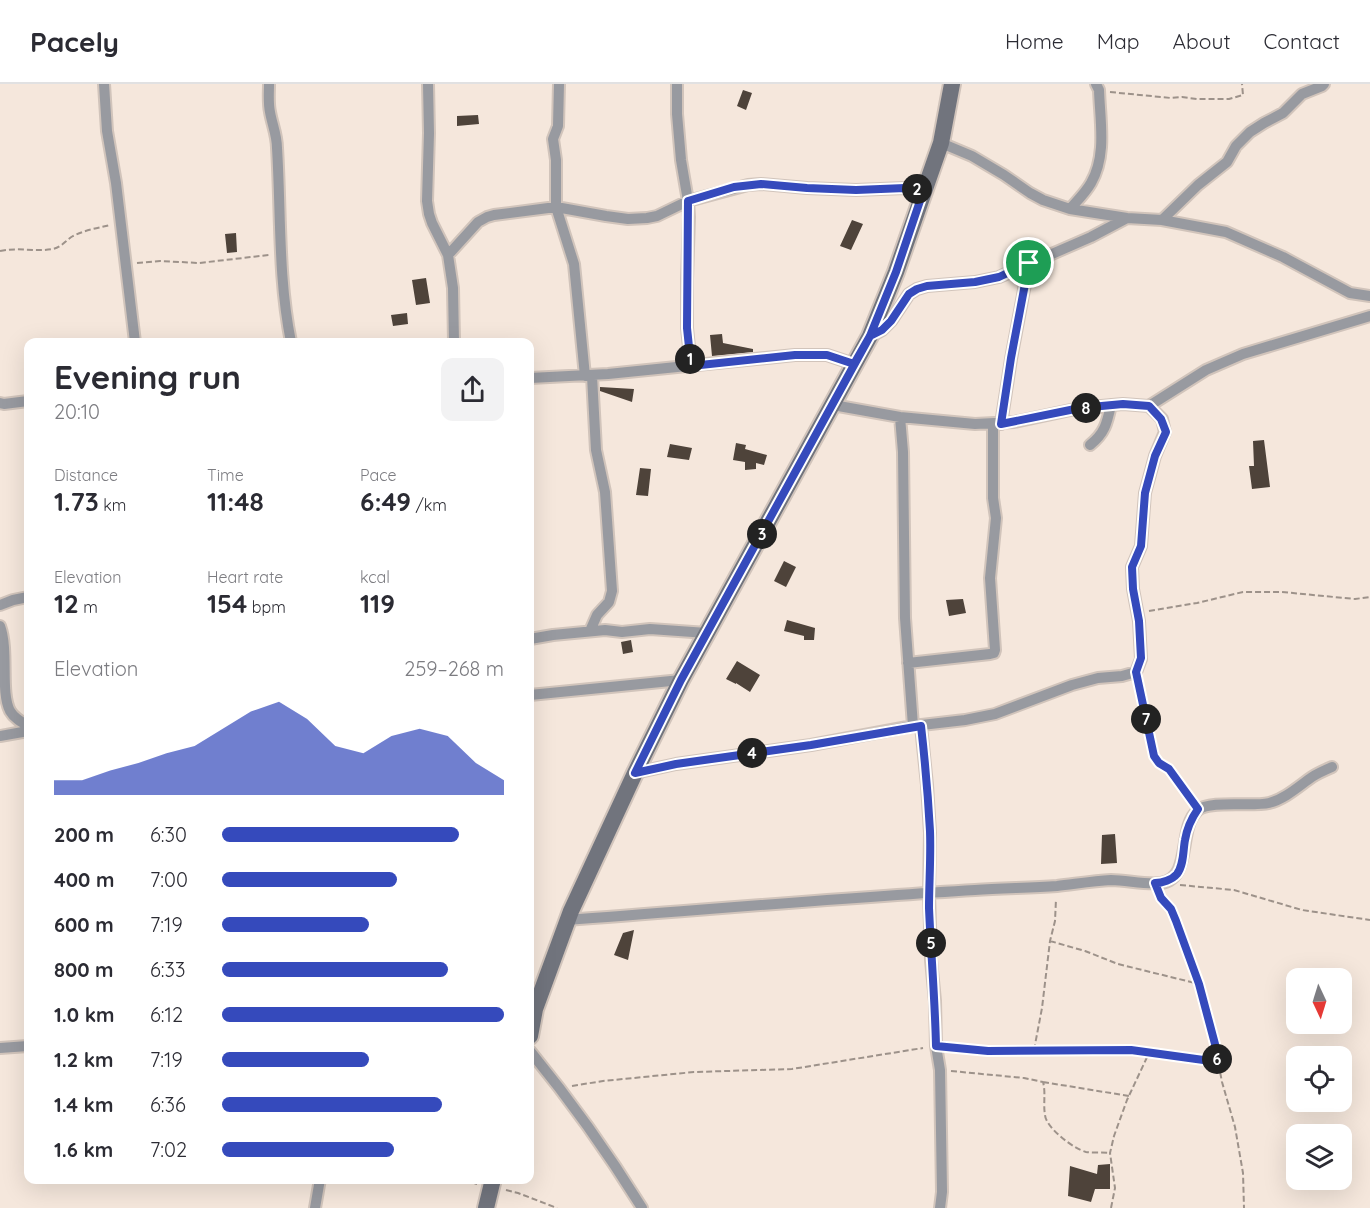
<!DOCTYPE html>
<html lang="en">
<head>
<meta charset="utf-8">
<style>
  body { margin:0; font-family:Quicksand,sans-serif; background:#f2f2f3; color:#2b2b33; height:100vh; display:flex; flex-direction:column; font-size:22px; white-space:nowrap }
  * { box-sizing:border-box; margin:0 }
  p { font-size:20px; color:#7c7c81 }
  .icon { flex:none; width:33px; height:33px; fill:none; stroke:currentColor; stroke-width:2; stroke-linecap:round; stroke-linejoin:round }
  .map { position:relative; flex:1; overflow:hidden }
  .sheet { position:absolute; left:24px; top:254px; width:510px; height:846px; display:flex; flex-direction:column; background:#fff; border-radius:12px; box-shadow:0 6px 24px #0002 }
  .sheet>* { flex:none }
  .needle { width:39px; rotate:176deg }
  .fabs { position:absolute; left:1286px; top:884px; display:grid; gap:12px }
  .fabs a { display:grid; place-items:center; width:66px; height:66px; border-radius:12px; background:#fff; box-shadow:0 6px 24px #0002; font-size:30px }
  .pin { position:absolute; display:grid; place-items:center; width:51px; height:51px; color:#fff; margin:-26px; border:3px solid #fff; border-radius:50%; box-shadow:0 2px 6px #0007 }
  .km { position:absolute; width:30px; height:30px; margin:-15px; border-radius:50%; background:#222; color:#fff; font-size:16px; line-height:30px; text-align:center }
  .round { display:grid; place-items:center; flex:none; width:63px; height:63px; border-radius:12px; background:#f2f2f3 }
  .head { display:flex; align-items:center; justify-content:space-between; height:102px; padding:0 30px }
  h1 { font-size:33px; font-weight:700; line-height:45px }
  .figures { display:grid; grid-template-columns:repeat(3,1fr); gap:9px; height:102px; padding:6px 30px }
  .figures div { display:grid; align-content:center }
  .figures b { font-size:26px; font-weight:700 }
  .figures small { font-size:16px; font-weight:400 }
  .figures p { font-size:16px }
  .chart { height:168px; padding:12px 30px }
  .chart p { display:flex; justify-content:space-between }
  .chart svg { width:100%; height:108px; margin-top:6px; fill:#354abc; opacity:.7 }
  ul { padding:0 30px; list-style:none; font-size:20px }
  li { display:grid; grid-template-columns:96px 72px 1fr; align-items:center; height:45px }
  li i { height:15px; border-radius:8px; background:#354abc }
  header { display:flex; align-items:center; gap:36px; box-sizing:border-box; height:84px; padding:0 30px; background:#fff; border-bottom:2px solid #e1e1e2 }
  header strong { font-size:28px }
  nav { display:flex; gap:33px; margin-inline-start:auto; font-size:21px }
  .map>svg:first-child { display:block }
  .building { fill:#4e433a }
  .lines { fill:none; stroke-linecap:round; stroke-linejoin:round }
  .street-casing { stroke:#d1c4bb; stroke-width:14 }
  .secondary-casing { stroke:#d1c4bb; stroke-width:20 }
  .path { stroke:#9d928a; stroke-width:2; stroke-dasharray:6 3; stroke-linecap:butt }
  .street { stroke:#989aa0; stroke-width:10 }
  .secondary { stroke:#71747d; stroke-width:16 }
  .route-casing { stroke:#fff; stroke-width:12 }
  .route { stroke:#354abc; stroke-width:8 }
</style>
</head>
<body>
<header>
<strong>Pacely</strong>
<nav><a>Home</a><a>Map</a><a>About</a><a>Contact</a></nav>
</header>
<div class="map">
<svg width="1370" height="1124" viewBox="0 0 1370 1124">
  <rect width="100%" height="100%" fill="#f5e7dc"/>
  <!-- building -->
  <path class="building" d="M743,6l9,3 -6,17 -9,-4z
    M478,31l1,9 -22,2v-10z
    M852,136l11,4 -12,26 -11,-4z
    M236,149l1,19 -10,1 -2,-19z
    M426,194l4,25 -14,2 -4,-25z
    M407,229l1,11 -15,2 -2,-11z
    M722,250l1,9 30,6v3l-41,4 -2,-21z
    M600,303l34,2 -2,13 -32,-11z
    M1264,356l6,47 -18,2 -3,-23h5l-1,-25z
    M736,359l10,2 -1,4 22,6 -3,10 -8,-2v6l-11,1v-8l-12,-2z
    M670,360l22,4 -3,12 -22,-3z
    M640,384l11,1 -3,27 -12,-1z
    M784,477l12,6 -10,20 -12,-6z
    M963,515l3,14 -17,3 -3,-16z
    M787,536l28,8 -1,12h-10v-4l-20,-5z
    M631,556l2,12 -10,2 -2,-12z
    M737,577l23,14 -10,17 -14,-9v1l-10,-5z
    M1115,750l2,29 -16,1 1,-29z
    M634,846l-6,30 -14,-5 9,-22z
    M1110,1080v25h-15l-4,13 -23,-6 2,-30 27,8 1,-9z"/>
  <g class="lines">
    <defs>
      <path id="street" d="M104,0l3,47 9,52 19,159
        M269,0c0,9 -1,19 1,28 2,12 7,23 7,36 4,64 1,130 14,194
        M428,0l1,49 -2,68 2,13 3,9 16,32 5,33 1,54
        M677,0v30l4,46 7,41 1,16 -2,62v49l4,38
        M941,59l31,13 32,19 26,18 13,7 27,9 57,9 35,2 64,12 57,25 67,36 20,3
        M1070,125c7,-8 16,-17 21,-26 16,-28 9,-62 8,-93l-3,-6
        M1162,136l36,-35 29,-23 9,-16 14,-14 14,-9 19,-10 19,-19 20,-8 2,-2
        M448,171l30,-33 9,-5 7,-2 62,-8v-47l-3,-21 5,-13 1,-42
        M871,252l11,-6 9,-9 18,-27 8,-5 10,-3 48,-4 24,-5 92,-40 36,-19
        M585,292l-11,-112 -18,-57 50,9 22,3 19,-1 10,-2 31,-15 60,-16 13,-1 46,4 49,2 49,-2 19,1
        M530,294l78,-4 187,-19h32l27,9
        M0,319l4,1 24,-3
        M1149,322l57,-36 37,-16 127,-38
        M900,333l3,35 2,166 8,108
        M1001,340l10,-65 18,-96
        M1090,361c15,-12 17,-22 21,-40
        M0,521l13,-5 15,-3
        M0,542c9,25 0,66 10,85 4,7 11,11 18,15
        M590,547l7,-16 12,-13 3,-11 -7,-99 -9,-42 -4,-74
        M530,555l23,-4 52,-5 17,2 28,-3 57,4
        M908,579l82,-9 4,-1 1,-3 -5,-72 6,-60 -3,-20v-74
        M530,611l151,-15
        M921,642l6,59 3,48 -1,59 2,68 4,41 1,45 4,24 2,122 -2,16
        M0,652l28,-5
        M635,689l41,-9 135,-19 102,-19 52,-6 30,-6 77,-29 26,-7 24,-2 14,-4 5,-13 -2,-38 -6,-32 -1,-22 9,-21 4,-53 10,-37 10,-24 -3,-13 -13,-13 -26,-2 -43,4 -66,14 -39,2 -75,-7 -67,-12
        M567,836c136,-10 272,-22 408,-30 27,-2 55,-2 82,-4 18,-2 36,-5 54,-6 16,0 34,5 50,3 32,-5 16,-55 37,-73 12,-10 54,-3 71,-7 16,-4 30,-17 43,-26 6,-4 13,-7 20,-10
        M0,964l28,-2
        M530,967c41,50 78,102 112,157
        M315,1124l5,-29"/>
      <path id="secondary" d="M530,952l5,-27 36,-98 64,-138 46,-93 189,-344 26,-64 45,-129 11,-59
        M486,1124l7,-29"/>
    </defs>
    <!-- street casing -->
    <use href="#street" class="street-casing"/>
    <!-- secondary casing -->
    <use href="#secondary" class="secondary-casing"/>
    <!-- path -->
    <path class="path" d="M1110,8l61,6 11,-1 15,2h32l14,-4 -1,-11
      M0,167c18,-4 36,1 53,-2 9,-2 13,-9 20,-13 12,-6 25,-8 37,-11
      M137,179l23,-2 39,2 70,-8
      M1149,527l48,-8 46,-11h39l73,7 15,-2
      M1139,600l15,72 5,7 10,6 23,31
      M1180,801l54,5 68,20 68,10
      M1160,811l11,14 5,11 23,64 12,42 11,56 13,45 8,46 1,35
      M1050,857l35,10 33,13 81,20
      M947,963l41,4 143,-1 87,12
      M1034,966l8,-42 8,-67 5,-20 1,-22
      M951,987l73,7 19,4c3,11 0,22 2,33 1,13 29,34 41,37 7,1 16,0 24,1
      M1043,998l86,14
      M572,1002l31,-5 91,-9 98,-3 131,-21
      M457,1095l20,5
      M506,1106l12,3 39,15
      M1111,1124l4,-20 -5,-35 4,-17 13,-36 22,-47"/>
    <!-- street -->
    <use href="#street" class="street"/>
    <!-- secondary -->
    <use href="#secondary" class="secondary"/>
  </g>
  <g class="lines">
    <defs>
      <path id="route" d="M1029,179l-30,14 -24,5 -48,4 -10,3 -8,5 -18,27 -9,9 -12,6 -16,28 -27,-9h-32l-104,11 -4,-38 1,-127 46,-14 27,-3 46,4 49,2 49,-2 19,1 -28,83 -26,64 -189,344 -46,93 41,-9 135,-19 110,-19c4,35 7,69 9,105 1,26 -1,52 -1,77 2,46 6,92 7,138l52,5 143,-1 87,12 -3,-18 -16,-60 -23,-63 -5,-12 -10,-11 -6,-15c7,0 17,-3 22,-9 7,-9 6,-24 8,-34 2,-12 6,-21 13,-31l-29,-40 -10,-6 -5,-7 -18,-84 5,-14 -2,-37 -6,-32 -1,-22 9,-21 4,-53 10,-37 11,-24 -5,-13 -12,-13 -26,-2 -43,4 -79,16 10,-66 18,-95"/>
    </defs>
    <!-- route casing -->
    <use href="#route" class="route-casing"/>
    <!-- route -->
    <use href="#route" class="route"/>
  </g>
</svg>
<div class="fabs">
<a><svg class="needle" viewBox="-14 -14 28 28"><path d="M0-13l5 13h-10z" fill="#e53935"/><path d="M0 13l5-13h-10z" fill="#7c7c81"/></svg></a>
<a><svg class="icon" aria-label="locate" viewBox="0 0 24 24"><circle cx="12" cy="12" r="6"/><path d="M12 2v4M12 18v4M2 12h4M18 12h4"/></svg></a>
<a><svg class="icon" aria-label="layers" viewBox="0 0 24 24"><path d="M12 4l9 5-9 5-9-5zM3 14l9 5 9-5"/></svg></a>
</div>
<div class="pin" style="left:1029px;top:179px;background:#1e9e55"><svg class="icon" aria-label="arrive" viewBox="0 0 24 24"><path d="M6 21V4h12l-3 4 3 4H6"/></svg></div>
<b class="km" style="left:690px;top:275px">1</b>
<b class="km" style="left:917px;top:105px">2</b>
<b class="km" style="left:762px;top:450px">3</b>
<b class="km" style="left:752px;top:669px">4</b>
<b class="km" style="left:931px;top:859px">5</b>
<b class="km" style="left:1217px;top:975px">6</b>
<b class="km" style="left:1146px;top:635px">7</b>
<b class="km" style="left:1086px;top:324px">8</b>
<section class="sheet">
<div class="head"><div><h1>Evening run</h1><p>20:10</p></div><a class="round"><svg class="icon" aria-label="share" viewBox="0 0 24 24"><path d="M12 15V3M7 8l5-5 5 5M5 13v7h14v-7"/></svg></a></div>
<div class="figures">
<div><p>Distance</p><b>1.73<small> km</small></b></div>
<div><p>Time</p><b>11:48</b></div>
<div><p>Pace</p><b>6:49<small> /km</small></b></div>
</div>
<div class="figures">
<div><p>Elevation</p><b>12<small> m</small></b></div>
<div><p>Heart rate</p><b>154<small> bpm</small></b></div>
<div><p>kcal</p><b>119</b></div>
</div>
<div class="chart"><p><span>Elevation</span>259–268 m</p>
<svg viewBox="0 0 160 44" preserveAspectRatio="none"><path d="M0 44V38L10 38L20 34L30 31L40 27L50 24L60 17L70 10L80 6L90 13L100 24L110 27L120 20L130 17L140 20L150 31L160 38V44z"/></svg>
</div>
<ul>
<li><b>200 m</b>6:30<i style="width:84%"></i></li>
<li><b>400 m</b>7:00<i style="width:62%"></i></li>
<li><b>600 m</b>7:19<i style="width:52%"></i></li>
<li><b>800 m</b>6:33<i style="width:80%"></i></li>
<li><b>1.0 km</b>6:12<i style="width:100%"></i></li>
<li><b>1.2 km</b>7:19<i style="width:52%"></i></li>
<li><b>1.4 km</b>6:36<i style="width:78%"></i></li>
<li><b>1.6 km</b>7:02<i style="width:61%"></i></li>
</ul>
</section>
</div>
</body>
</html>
